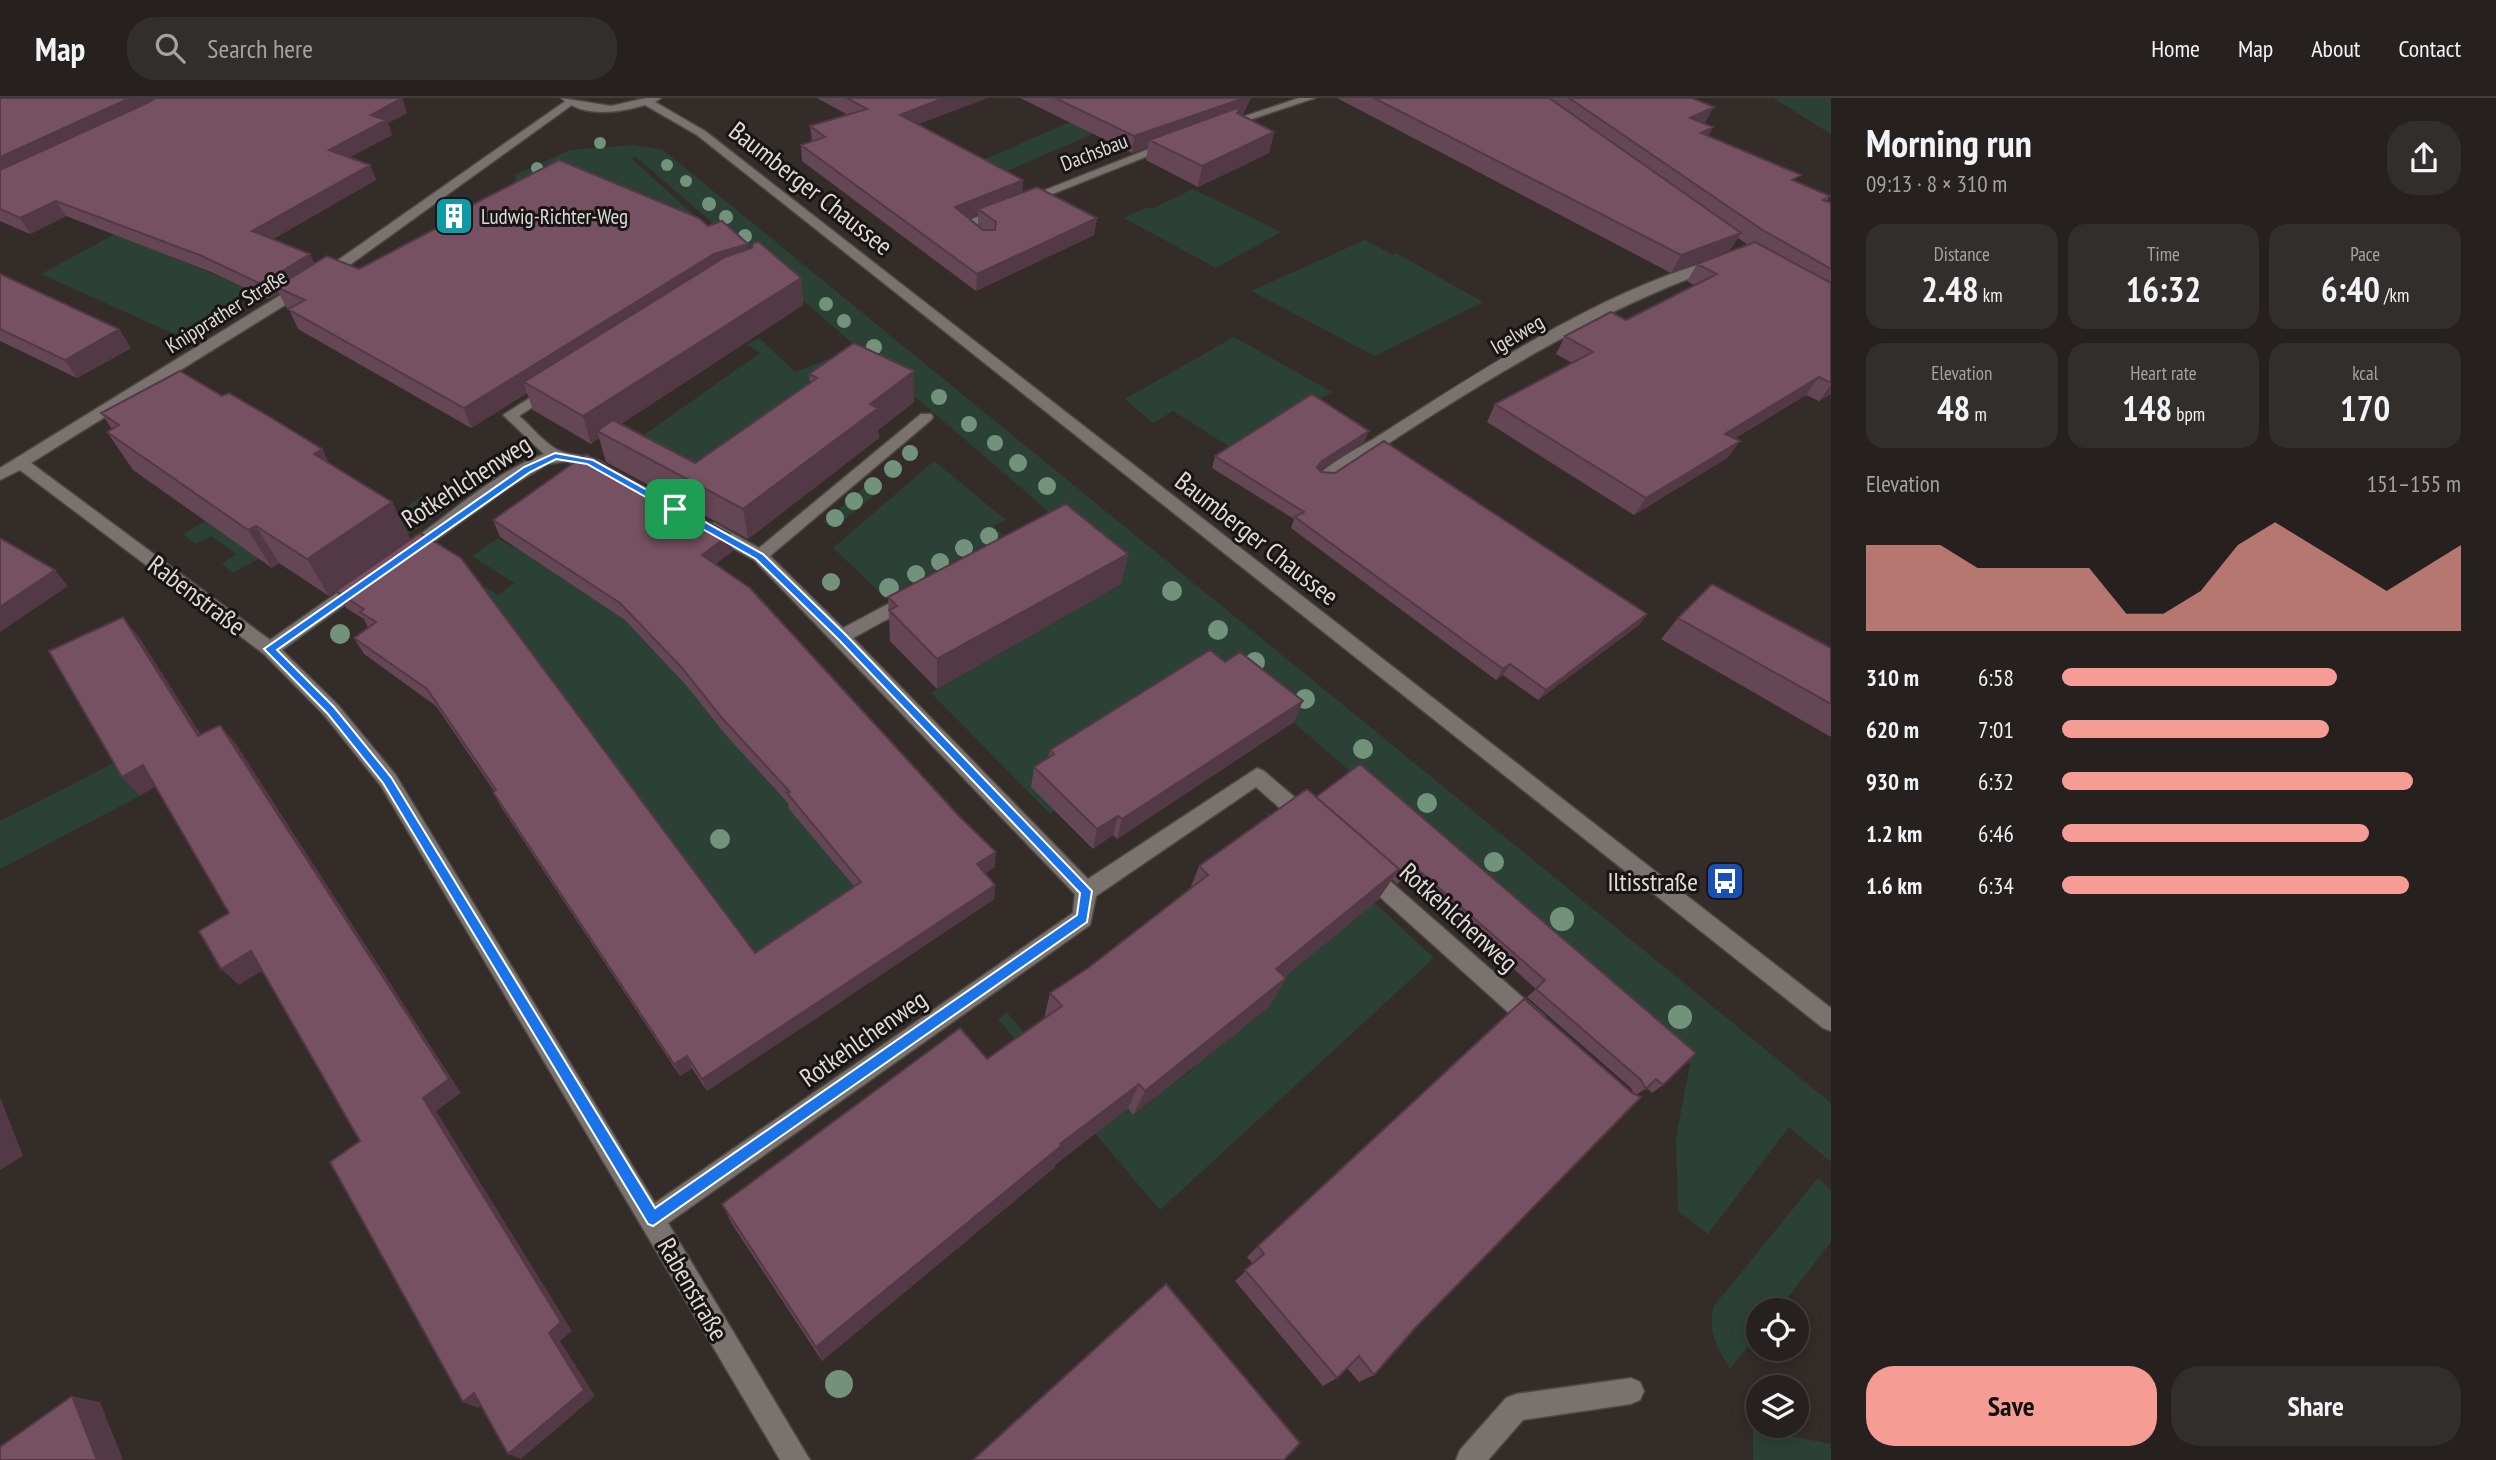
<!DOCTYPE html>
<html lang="en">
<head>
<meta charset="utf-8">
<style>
  body { margin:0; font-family:"PT Sans Narrow",sans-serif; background:#322e2c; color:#f1f3f6; height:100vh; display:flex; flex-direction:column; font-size:26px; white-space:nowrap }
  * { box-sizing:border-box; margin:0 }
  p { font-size:23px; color:#a4a3a4 }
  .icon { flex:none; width:38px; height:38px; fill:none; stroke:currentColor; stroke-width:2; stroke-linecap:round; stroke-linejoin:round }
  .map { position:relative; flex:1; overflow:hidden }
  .sheet { display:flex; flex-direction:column; background:#26211f; width:665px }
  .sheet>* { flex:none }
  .controls { position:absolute; left:1746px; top:1200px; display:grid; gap:14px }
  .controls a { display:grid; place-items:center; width:63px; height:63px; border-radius:50%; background:#26211f; box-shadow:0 4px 18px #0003,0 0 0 2px #423e3d; font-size:35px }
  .pin { position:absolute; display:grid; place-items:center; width:60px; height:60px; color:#fff; margin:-30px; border-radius:14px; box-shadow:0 4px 10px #0006 }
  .round { display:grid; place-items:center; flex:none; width:74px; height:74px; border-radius:28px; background:#322e2c }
  .head { display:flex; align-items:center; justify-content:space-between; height:119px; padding:0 35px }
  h1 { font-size:38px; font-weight:600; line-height:52px }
  .metrics { display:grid; grid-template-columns:repeat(3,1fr); gap:10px; height:119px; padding:7px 35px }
  .metrics div { display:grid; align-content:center; border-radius:18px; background:#322e2c; text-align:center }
  .metrics b { font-size:35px; font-weight:600 }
  .metrics small { font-size:19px; font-weight:400 }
  .metrics p { font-size:19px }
  .chart { height:196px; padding:14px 35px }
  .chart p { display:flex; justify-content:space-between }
  .chart svg { width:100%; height:126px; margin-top:7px; fill:#f59c95; opacity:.7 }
  .action { display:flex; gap:14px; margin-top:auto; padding:14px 35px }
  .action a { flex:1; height:80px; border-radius:28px; background:#f59c95; color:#111; font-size:28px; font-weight:600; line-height:80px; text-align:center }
  .action a+a { background:#322e2c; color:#f1f3f6 }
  ul { padding:0 35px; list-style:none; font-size:23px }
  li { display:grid; grid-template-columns:112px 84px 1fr; align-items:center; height:52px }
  li i { height:18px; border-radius:9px; background:#f59c95 }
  header { display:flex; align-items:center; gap:42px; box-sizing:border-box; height:98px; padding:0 35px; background:#26211f; border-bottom:2px solid #423e3d }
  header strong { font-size:33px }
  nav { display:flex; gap:38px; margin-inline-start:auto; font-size:24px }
  .search { width:490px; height:63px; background:#322e2c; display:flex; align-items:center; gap:18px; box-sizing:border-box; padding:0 24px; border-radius:28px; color:#a4a3a4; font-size:26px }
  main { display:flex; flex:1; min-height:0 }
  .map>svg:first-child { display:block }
  .green { fill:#2c4135 }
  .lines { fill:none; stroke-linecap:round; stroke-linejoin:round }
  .minor-casing { stroke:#4e4845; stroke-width:3 }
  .tertiary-casing { stroke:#4e4845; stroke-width:3 }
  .minor { fill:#7a726e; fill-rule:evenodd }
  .tertiary { fill:#7a726e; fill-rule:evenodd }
  .tree { fill:#72927c }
  .wall { fill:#654654; fill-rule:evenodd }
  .shaded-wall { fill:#533945 }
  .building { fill:#765162; stroke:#533945; stroke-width:2 }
  .route { fill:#1a73e8; stroke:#fff; stroke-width:2; fill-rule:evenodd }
  .labels { text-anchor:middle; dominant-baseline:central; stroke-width:6; stroke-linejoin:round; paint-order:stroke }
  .far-street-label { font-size:21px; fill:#dedad7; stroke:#181514 }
  .far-poi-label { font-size:21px; fill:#dedad7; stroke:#181514; text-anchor:start }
  .street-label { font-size:26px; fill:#dedad7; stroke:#181514 }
  .poi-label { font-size:26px; fill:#dedad7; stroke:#181514; text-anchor:end }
</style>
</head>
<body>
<header>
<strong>Map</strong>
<div class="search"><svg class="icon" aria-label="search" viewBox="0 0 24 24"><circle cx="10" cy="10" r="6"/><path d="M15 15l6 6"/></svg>Search here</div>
<nav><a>Home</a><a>Map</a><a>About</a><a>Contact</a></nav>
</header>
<main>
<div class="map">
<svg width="1831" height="1362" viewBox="0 0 1831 1362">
  <rect width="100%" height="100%" fill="#332c29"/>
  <!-- green -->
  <path class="green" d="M1773,0h58v36z
    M1070,24l23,12 -105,45 -21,-12z
    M633,47l30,5 1168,953v59l-42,-35 -81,107 -30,-23 -2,-73 14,-74 -455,-392 -203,115 23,24 -5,3 -119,-121 190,-109 -51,-54 -434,-373 -5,1 91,83 -206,-43 -1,-23 55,-25z
    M1193,91l88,43 -65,36 -92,-50 23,-11 5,2z
    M115,136l118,48 50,-11 -93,61 -18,1 -131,-59z
    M1365,142l28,15 3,-2 87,49 -108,54 -124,-65z
    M1234,239l98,55 -13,8 43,25 -42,22 -82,5 -65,-41 -20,12 -28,-24z
    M759,240l36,34 59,-23 -168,137 -72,-30 146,-103 -13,-8z
    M934,363l72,59 -13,6 10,9 -118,62 -52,-49z
    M873,382l7,4 2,5 -48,39 -11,-6z
    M426,395l23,14 -97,66 31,-50z
    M216,416l55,38 -38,21 -11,-9 14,-10 -25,-18 -16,8 -12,-10z
    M531,435l101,65 23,53 24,25 66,79 71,38 -26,16 122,145 -42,29 -48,-59 -22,15 47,59 -44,30 -333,-450 28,17 16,-12 -42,-27 26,-18 14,9z
    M120,662l20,36 -140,73v-48z
    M1264,714l20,6 150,140 -274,252 -162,-191 9,-7 29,35 92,61 6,7 19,-15 13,-21 6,6 22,-17 -6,-6 14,-11 6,5 23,-20 11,-17 6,5 21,-17 -18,-17 92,-71 6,5 18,-15 -87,-78z
    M1818,1080l13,12v52l-54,69h-18v22l-29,36c-13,-22 -23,-37 -16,-63z
    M1753,1331l78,15v16h-78z"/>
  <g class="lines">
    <defs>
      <path id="minor" d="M1299,0h16l-90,30 -10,-2z
        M567,2l9,2 -225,162 -320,199 239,177 84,-59h12l2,4 -2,4 -84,61 56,55 57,69 260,429 418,-290 2,-19 -321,-334 -52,-29 -2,-4 2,-4h12l45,25 162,-134h10l2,3 -2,3 -161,136 73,72 62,-33h12l3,4 -3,4 -64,35 235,241 169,-111 7,3 49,42 3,6 -3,6 -7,2 -7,-2 -43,-38 -160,109 -6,29 -422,298 142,237h-30l-399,-674 -57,-71 -60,-61 -244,-184 -20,10v-12l341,-210z
        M1169,43l6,3 -2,2 -201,80 7,4v6h-8l-14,-11z
        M1715,162l6,4 -1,3c-142,50 -265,133 -391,215l-5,1 -8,-5c13,-16 49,-33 67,-45 97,-62 220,-143 332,-173z
        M552,286l7,4 -2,3 -38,25c12,10 25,27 39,34 16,8 38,3 52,19l-3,4h-10l-30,-12 -19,3 -38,23 -96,69h-12l-2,-4 2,-4c41,-29 96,-78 142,-94l-41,-39z
        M1368,767l7,3 169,148 3,7 -3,7 -8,3 -8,-3 -167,-150 -3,-6 3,-6z
        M1631,1280l9,4 4,9 -4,9 -9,4 -108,16 -35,40h-32l4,-10 46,-52 10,-4z"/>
      <path id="tertiary" d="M561,0l50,8 35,-8h15l-6,4 50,29 1126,877v23l-8,-3 -1126,-893 -52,-30c-27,8 -62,13 -84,-7z"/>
    </defs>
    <!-- minor casing -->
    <use href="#minor" class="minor-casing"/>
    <!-- tertiary casing -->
    <use href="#tertiary" class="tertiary-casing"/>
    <!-- minor -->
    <use href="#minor" class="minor"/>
    <!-- tertiary -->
    <use href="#tertiary" class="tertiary"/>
  </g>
  <!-- trees -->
  <g class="tree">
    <circle cx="600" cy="45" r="6"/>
    <circle cx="667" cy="67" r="6"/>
    <circle cx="537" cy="70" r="6"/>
    <circle cx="686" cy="83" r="6"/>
    <circle cx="709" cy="106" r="7"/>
    <circle cx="726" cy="119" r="7"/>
    <circle cx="745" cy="138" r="7"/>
    <circle cx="826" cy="206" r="7"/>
    <circle cx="844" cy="223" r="7"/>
    <circle cx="874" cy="249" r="8"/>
    <circle cx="939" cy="299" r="8"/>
    <circle cx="969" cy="326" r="8"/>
    <circle cx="995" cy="345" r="8"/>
    <circle cx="910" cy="355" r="8"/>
    <circle cx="1018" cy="365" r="9"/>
    <circle cx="893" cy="371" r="9"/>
    <circle cx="488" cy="373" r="9"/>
    <circle cx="873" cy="388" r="9"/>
    <circle cx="1047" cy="388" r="9"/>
    <circle cx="854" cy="403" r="9"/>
    <circle cx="430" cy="409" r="9"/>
    <circle cx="835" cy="420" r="9"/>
    <circle cx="989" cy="438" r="9"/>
    <circle cx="964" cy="450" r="9"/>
    <circle cx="940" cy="464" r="9"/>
    <circle cx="916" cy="476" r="9"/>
    <circle cx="831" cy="484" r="9"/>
    <circle cx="889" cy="490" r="10"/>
    <circle cx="1172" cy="493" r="10"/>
    <circle cx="1218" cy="532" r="10"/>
    <circle cx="340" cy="536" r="10"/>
    <circle cx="1255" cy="564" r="10"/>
    <circle cx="1305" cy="601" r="10"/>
    <circle cx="1363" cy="651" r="10"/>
    <circle cx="1427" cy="705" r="10"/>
    <circle cx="720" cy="741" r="10"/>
    <circle cx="1494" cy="764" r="10"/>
    <circle cx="1562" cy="821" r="12"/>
    <circle cx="1680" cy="919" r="12"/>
    <circle cx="839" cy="1286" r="14"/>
  </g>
  <!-- wall -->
  <path class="wall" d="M0,0h402l5,15 -19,10 4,12 -43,22 21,8 6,15 -103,59 42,25 44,5 106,-56 -1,-4 244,17 93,52 2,27 -182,119 74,39 115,-81 -1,-8 105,-3v31l-36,28 1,8 -131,101 -142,-77 -7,-24 -8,6 -58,-34 -6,-17 -56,35 -173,-99 -9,-20 -3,-2 -7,-14 -10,6 -58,-27 -145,-56 -36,18 -30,-13z
    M817,0h170l-69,26 105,56 -1,13 75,25 -3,17 -118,56 -174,-130 -1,-16 11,-4 -2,-15 38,-11zM978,116v11l-9,-7z
    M1020,0h231l-8,16 -3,1 34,17 -5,21 -71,34 -52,-27 2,-13 -16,6z
    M1337,0h355l12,26 9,3 -5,9 88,46 34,14 -3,5 4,2v191l-12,7 -13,-6 -71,43 5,3 -13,17 -93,57 -147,-93 8,-18 77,-41 -16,-9 9,-18 61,-16 68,-35 -7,-4 10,-17 51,-19 -10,-7 -8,12 -59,23z
    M0,176l119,55 12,19 -54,30 -77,-37z
    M222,298l100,53 7,15 63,38 18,37 345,414 99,-67 -65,-77 -1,-6 -63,-69 -39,-49 -61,-65 -125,-83 -7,-17 237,14 3,17 -18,13 280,303 -10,6 10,12 -1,14 -287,192 -15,-23 -12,8 -179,-269 -8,-15 1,-1 -58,-85 -72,-52 -10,-16 14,-10 -4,-9 -18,-11 -10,-17 -7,5 -50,-33 -7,5 -139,-98 -26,-38 5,-3 -11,-16z
    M1369,333l-5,11 -44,28 1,2 326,142 -8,11 -101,75 -35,-25 -7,5 -205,-152 3,-9 -82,-51 3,-12z
    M1128,456l-7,30 -184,105 -47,-48 -2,-44z
    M1678,520l153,30v89l-170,-98z
    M1294,624l-177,117 -4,-4 -20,14 -62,-62 3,-20 14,-9 2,-8z
    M1360,666l303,321 -11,8 -5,-5 -11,7 -220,232 -42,48 -15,7 -12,-14 -10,10 -14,8 -88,-105 18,-17 -6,-7 11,-11 374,-153 2,1 -3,-6 -104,-91 9,-8 -128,-114 -11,9 -5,-5 -14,21 -94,77 -15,30 -136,108 -5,-7 -73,57 -1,3 -232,193 -90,-137 -10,-20 265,-145 57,-40 6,-26 38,-25 102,-79 9,-23 117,-69z"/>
  <!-- shaded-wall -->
  <path class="shaded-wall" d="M130,0h33l-163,79v-20z
    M402,0l5,15 -19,10 4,12 -57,30 -6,-15 42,-35z
    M944,0h43l-87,33v-16z
    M1244,0h7l-8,16 -94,26 -1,7 -16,6 2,-17z
    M1714,9l-9,16 -15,-5z
    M1713,29l-9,17 -3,-11z
    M1274,34l-5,21 -71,34 4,-21z
    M370,67l6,15 -117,67 -7,-16z
    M1023,82l-1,17 -44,12v5l-23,10v-17z
    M56,103l10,15 -36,18 -10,-16z
    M1097,120l-3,17 -118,56 1,-17z
    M1741,135l-11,17 -59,23 10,-18z
    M748,146l2,20 -226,118 3,11 -56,35 -7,-20 250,-154z
    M310,156l7,15 -41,18 3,6 -10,6 -8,-15z
    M801,180l2,27 -199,130 -7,-4 2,7 -8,6 -8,-28z
    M119,231l12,19 -54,30 -12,-18z
    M914,273v31l-36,28 1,8 -131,101 -5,-30 127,-105z
    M1819,279l-13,18 -93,57 12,-18z
    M1831,287v9l-12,7z
    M1369,333l-5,11 -46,30 -1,-5 5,-6z
    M1740,343l-13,17 -93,57 12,-17z
    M322,351l19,38 -27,-33z
    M392,404l18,37 -81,57 -22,-37z
    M256,428l23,37 -7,5 -24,-38z
    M730,436l3,17 -28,21 -3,-17z
    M1128,456l-7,30 -184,105v-30z
    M55,472l13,16 -68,46v-25z
    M1647,516l-8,11 -101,75 8,-10z
    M123,519l16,20 75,118 -16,-19z
    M1510,566l-7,11 -7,5 7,-11z
    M1303,603l-9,21 -177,117 5,-20z
    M220,627l16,19 225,349 -25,18 136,220 -12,10 35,55 -74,63 -13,-5 41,-121 -126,-235z
    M143,667l18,18 -21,13 -18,-19z
    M1118,718l-5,19 -20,14 4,-20z
    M996,754l-1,15 -19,12 1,-15z
    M1414,768l-6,9 -11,9 7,-9z
    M1399,771l-21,31 -119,98 17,-29z
    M995,787l-1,14 -287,192 -5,-12z
    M251,853l17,16 -29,18 -18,-16z
    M1286,880l-17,29 -136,108 12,-24z
    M687,958l5,12 -12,8 -6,-12z
    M1139,986l-11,24 -73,57 -1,3 -232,193 -6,-14 244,-203z
    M0,999l23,59 -23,14z
    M474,1295l14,7 -10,8 -15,-6z
    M72,1298l28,6 23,58h-26z"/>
  <!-- building -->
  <path class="building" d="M0,0h130l-130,59z
    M156,0h246l-31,17 15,5 -57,30 41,15 -118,66 58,23 -49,30 -59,-28 -146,-55 -36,17 -20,-9v-39l147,-67z
    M847,0h97l-44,17 123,65 -68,27 28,23h12l1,-8 -18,-13 59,-22 60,31 -120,56 -176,-129 24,-8 -15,-11 57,-17z
    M1055,0h189l-110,38z
    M1374,0h175l192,135 -60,22z
    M1569,0h123l22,9 -24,11 23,9 -12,6 100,42 -9,5 38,16 -7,4 8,3v66l-70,-40z
    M1240,9l-3,6 37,19 -72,34 -53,-26z
    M559,62l140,58 9,8 14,-5 26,23 -34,10 -250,154 -176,-99 17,-9 -29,-13 51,-31 32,13 110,-58 -5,-2z
    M759,144l42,36 -218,138 -59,-34 201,-125 27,-9 1,-5z
    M1755,144l76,41v100l-12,-6 -94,57 15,7 -94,57 -151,-94 98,-52 -28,-16 46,-24 15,8 91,-46 -20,-10z
    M0,176l119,55 -54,31 -65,-31z
    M854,245l60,28 -44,33 8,4 -135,101 -146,-78 16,-11 82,43 122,-85 -8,-4z
    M180,273l42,25 7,-3 46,27 47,29 -8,5 78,48 -85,57 -51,-33 -8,4 -141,-98 12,-7 -18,-12z
    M1312,296l57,37 -47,30 -5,6 4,5 14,1 49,-32 263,173 -101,76 -36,-26 -7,5 -208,-152 9,-5 -89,-56z
    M586,356l144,80 -28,21 48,33 209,228 37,36 -19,12 18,21 -293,194 -15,-23 -13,8 -181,-272 3,-2 -69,-101 -73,-51 22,-16 -16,-10 4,-3 -28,-18 84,-58 41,25 294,395 106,-71 -74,-89 3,-1 -68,-74 -40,-50 -62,-65 -127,-83z
    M1066,406l62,50 -191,105 -48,-49 8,-4 -9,-9z
    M0,440l55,32 -55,37z
    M1712,486l119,64v56l-153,-86z
    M123,519l75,119 22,-11 229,354 -26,19 138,224 -12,11 35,57 -76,64 -34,-61 -11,9 -133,-240 30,-21 -109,-190 -30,18 -22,-38 30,-18 -86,-148 -21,12 -73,-126z
    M1210,552l15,12 15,-10 63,49 -181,118 -4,-3 -21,13 -63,-62 20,-13 -4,-4z
    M1360,666l336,289 -33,32 -7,-6 -10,10 -5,-9 -105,-91 9,-9 -131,-114 -10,9 -6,-5 1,-1 -83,-72z
    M1307,691l92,80 -123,100 10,9 -141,113 -6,-7 -79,60 1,2 -245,201 -94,-143 238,-176 27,31 75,-53 -12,-13 38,-25 120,-93 -9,-9z
    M1524,901l108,94 9,4 -225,230 -42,48 -15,-19 -22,22 -92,-108 19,-16 -6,-8z
    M1166,1186l134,159 -16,17h-311z
    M72,1298l25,64h-97v-13z"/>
  <!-- route -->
  <path class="route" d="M555,355l38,7 170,94 82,80 247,257 -5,31 -434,304 -5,-2 -265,-441 -56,-70 -63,-64 260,-182zM556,361l31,5 169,95 82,80 242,254 -3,22 -422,293 -264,-431 -57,-70 -57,-57 253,-178z"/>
  <!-- icons -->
  <defs>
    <symbol id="building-square" viewBox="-11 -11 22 22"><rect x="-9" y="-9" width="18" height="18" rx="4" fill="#0f9aa8" stroke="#181514"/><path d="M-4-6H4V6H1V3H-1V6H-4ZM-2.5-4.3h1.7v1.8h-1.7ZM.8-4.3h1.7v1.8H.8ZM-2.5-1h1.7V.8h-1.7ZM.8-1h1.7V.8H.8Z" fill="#fff"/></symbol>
    <symbol id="bus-square" viewBox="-11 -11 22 22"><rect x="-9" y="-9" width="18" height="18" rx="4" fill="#1a4fb4" stroke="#181514"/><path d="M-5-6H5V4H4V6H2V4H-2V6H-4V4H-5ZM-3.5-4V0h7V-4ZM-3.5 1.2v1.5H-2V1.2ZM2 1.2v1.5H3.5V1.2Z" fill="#fff"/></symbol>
  </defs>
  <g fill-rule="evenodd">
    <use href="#building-square" x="432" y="96" width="44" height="44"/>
    <use href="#bus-square" x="1703" y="761" width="44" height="44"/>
  </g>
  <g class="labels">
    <!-- far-street labels -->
    <g class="far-street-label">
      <text transform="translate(1094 54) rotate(-21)">Dachsbau</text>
      <text transform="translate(226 213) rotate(-32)">Knipprather Straße</text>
      <text transform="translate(1517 236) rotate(-30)">Igelweg</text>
    </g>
    <!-- far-poi labels -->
    <g class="far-poi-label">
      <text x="481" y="118">Ludwig-Richter-Weg</text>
    </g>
    <!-- street labels -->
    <g class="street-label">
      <text transform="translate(811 90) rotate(38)">Baumberger Chaussee</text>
      <text transform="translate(466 383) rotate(-33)">Rotkehlchenweg</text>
      <text transform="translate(1257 440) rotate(38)">Baumberger Chaussee</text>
      <text transform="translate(197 497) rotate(37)">Rabenstraße</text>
      <text transform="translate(1459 819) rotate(42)">Rotkehlchenweg</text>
      <text transform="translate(863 940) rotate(-35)">Rotkehlchenweg</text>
      <text transform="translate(693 1191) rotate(60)">Rabenstraße</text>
    </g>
    <!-- poi labels -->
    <g class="poi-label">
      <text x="1698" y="783">Iltisstraße</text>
    </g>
  </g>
</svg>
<div class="controls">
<a><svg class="icon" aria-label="locate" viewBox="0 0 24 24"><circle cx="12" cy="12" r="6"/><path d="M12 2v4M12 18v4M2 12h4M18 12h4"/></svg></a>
<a><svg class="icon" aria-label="layers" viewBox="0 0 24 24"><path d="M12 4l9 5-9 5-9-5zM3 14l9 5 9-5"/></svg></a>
</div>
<div class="pin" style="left:675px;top:411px;background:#1e9e55"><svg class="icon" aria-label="arrive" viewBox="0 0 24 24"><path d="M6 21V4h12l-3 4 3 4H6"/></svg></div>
</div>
<section class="sheet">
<div class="head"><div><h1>Morning run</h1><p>09:13 · 8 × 310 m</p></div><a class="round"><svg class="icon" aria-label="share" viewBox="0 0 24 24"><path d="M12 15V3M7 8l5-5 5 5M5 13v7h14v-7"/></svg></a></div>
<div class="metrics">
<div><p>Distance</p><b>2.48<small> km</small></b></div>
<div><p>Time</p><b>16:32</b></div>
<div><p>Pace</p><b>6:40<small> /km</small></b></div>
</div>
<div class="metrics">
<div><p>Elevation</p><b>48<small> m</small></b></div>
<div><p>Heart rate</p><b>148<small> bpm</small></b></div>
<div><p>kcal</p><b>170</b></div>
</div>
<div class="chart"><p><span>Elevation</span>151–155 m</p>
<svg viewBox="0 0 160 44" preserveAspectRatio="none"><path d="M0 44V14L10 14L20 14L30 22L40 22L50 22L60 22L70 38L80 38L90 30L100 14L110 6L120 14L130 22L140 30L150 22L160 14V44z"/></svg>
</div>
<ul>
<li><b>310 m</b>6:58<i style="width:69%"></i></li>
<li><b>620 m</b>7:01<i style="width:67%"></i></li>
<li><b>930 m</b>6:32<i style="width:88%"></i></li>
<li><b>1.2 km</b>6:46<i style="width:77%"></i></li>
<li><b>1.6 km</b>6:34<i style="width:87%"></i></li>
</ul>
<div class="action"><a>Save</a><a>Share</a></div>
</section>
</main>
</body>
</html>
